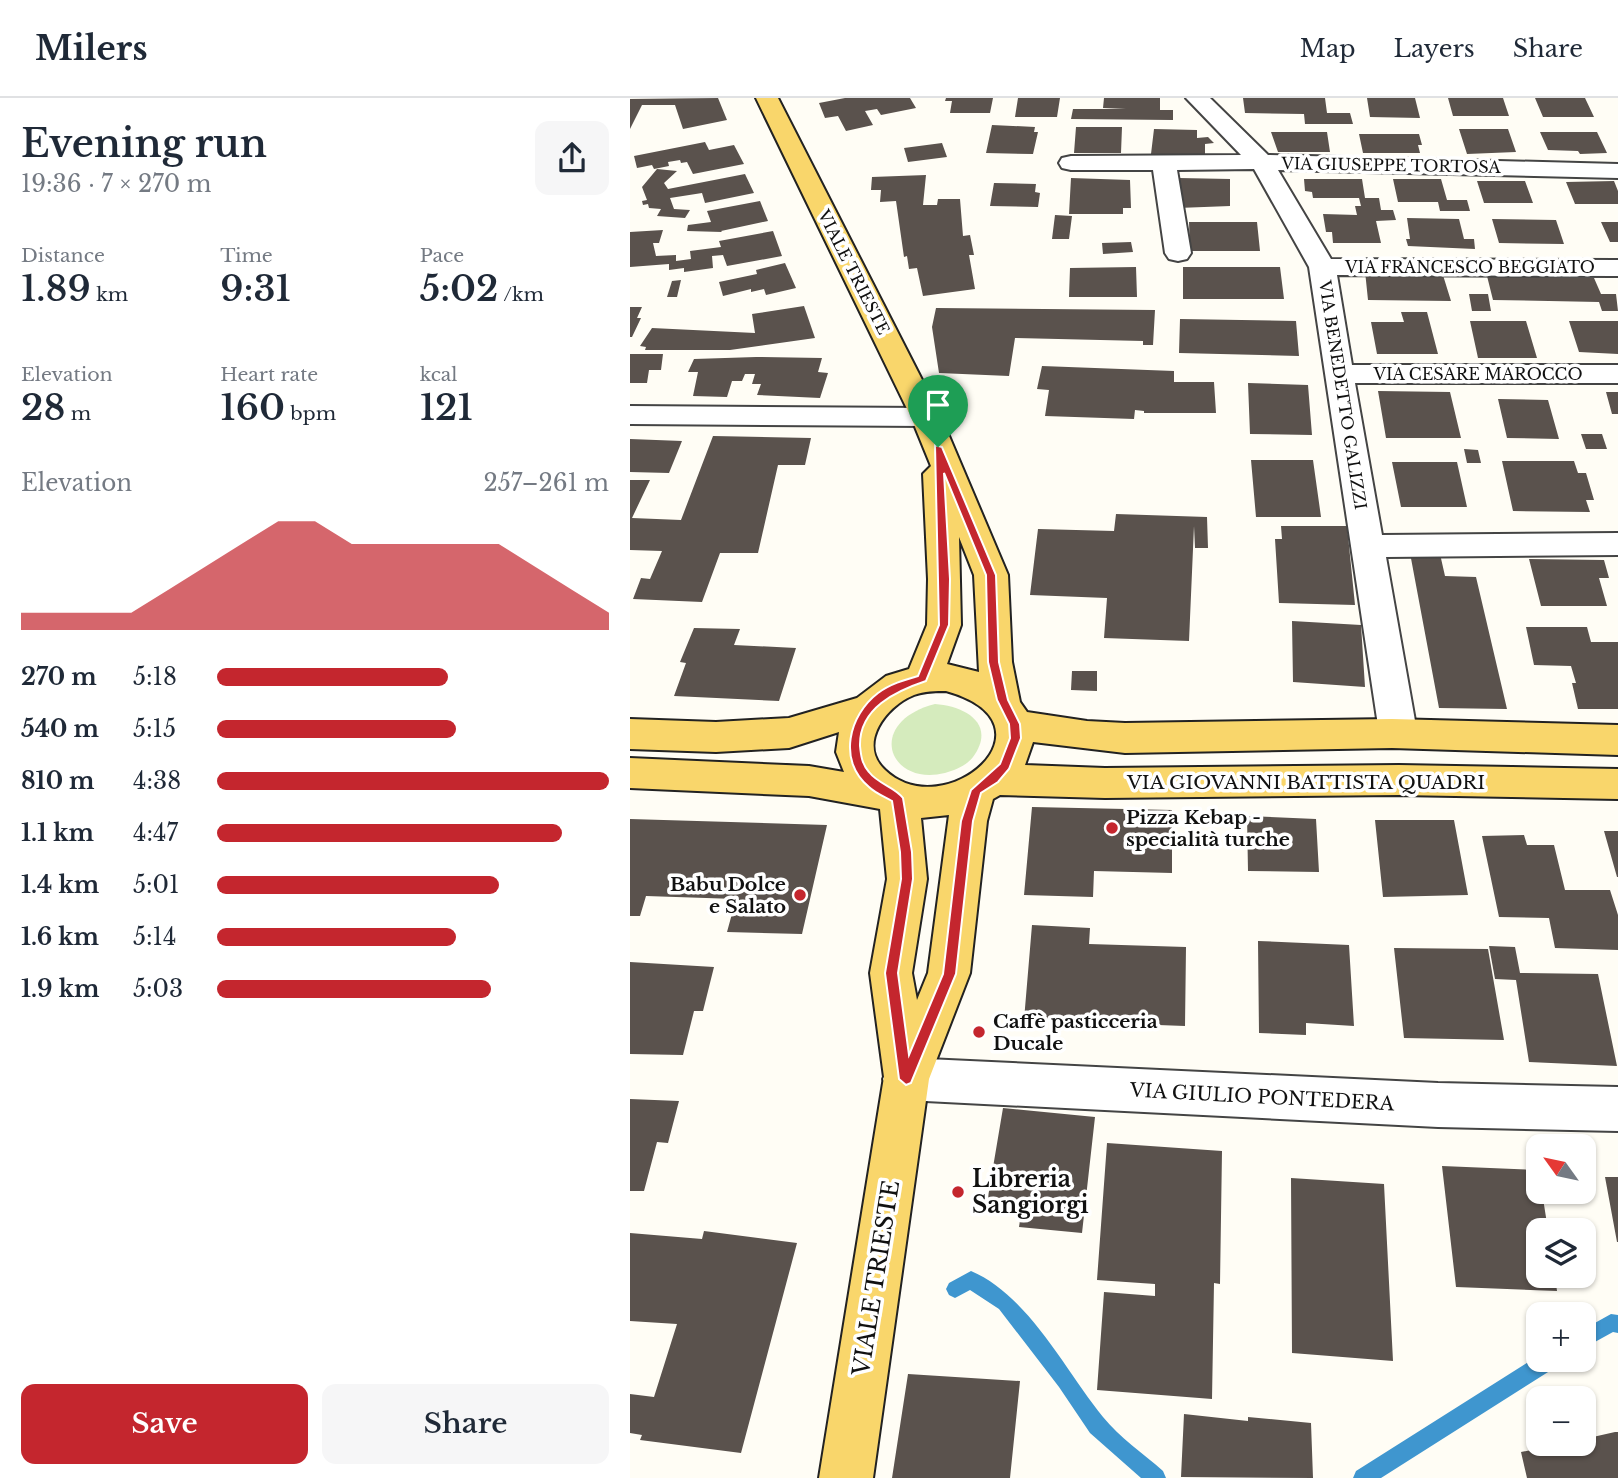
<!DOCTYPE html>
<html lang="en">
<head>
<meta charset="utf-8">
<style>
  body { margin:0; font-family:"Libre Baskerville",serif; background:#f6f6f7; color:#1f2937; height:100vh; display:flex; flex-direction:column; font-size:26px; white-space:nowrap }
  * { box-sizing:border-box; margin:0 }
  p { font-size:23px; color:#747a83 }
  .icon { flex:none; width:38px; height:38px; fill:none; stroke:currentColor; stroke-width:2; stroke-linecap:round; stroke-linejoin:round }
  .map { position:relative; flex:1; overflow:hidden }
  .side { display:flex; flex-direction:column; background:#fff; width:630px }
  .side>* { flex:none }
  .needle { width:46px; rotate:303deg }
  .buttons { position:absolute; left:896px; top:1036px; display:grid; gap:14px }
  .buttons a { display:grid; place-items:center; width:70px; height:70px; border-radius:14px; background:#fff; box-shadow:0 2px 5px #0004; font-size:35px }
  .pin { position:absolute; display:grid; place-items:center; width:60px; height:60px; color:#fff; margin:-72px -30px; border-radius:50% 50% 50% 0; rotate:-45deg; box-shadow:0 0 7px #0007 }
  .pin .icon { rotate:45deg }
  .round { display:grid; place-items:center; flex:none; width:74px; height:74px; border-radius:14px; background:#f6f6f7 }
  .headline { display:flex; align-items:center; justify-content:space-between; height:119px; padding:0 21px }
  h1 { font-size:38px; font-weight:600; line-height:52px }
  .stats { display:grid; grid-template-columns:repeat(3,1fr); gap:10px; height:119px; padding:7px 21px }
  .stats div { display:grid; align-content:center }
  .stats b { font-size:35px; font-weight:600 }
  .stats small { font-size:19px; font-weight:400 }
  .stats p { font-size:19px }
  .chart { height:196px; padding:14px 21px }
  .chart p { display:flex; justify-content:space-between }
  .chart svg { width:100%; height:126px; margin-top:7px; fill:#c4262e; opacity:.7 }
  .primary-button { display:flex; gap:14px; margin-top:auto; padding:14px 21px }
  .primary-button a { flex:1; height:80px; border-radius:14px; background:#c4262e; color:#fff; font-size:28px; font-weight:600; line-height:80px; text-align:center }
  .primary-button a+a { background:#f6f6f7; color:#1f2937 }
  ul { padding:0 21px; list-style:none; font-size:23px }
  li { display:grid; grid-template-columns:112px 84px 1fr; align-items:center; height:52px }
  li i { height:18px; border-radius:9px; background:#c4262e }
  header { display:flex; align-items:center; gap:42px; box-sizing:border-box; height:98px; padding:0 35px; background:#fff; border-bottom:2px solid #e0e1e3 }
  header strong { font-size:33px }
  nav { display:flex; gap:38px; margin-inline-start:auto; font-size:24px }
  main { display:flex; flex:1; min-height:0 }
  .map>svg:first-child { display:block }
  .green { fill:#d5ebbd }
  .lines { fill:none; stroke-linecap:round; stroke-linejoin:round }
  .stream { fill:#3f96cf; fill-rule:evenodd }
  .building { fill:#5a524d }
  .minor-casing { stroke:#444; stroke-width:4 }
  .major-casing { stroke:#222; stroke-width:4 }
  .minor { fill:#fff; fill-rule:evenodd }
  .major { fill:#f9d66b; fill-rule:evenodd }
  .route { fill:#c4262e; stroke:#fff; stroke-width:2; fill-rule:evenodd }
  .poi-dot { fill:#c4262e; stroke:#fff; stroke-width:2.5 }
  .labels { text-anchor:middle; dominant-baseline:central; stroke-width:7; stroke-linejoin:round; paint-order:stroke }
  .far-street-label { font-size:16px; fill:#111; stroke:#fff }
  .street-label { font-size:19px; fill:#111; stroke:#fff }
  .poi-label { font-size:19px; font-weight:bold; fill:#111; stroke:#fff; text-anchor:start }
  .near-poi-label { font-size:23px; font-weight:bold; fill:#111; stroke:#fff; text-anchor:start }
  .near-street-label { font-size:23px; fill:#111; stroke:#fff }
</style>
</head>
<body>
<header>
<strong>Milers</strong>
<nav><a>Map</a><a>Layers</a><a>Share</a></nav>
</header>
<main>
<section class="side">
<div class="headline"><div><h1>Evening run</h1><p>19:36 · 7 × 270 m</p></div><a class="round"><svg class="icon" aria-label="share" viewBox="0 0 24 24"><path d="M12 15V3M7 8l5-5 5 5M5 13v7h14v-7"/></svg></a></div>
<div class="stats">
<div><p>Distance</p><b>1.89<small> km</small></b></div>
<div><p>Time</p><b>9:31</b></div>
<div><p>Pace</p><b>5:02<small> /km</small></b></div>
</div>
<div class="stats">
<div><p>Elevation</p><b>28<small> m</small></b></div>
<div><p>Heart rate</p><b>160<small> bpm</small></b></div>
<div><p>kcal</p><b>121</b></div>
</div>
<div class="chart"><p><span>Elevation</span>257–261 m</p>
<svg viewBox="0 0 160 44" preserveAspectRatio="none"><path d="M0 44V38L10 38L20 38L30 38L40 30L50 22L60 14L70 6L80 6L90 14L100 14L110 14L120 14L130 14L140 22L150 30L160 38V44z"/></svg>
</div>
<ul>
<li><b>270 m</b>5:18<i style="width:59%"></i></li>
<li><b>540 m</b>5:15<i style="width:61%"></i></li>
<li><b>810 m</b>4:38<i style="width:100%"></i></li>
<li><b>1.1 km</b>4:47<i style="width:88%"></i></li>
<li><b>1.4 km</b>5:01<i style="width:72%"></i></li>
<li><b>1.6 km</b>5:14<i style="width:61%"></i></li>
<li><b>1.9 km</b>5:03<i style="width:70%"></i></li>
</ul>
<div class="primary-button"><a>Save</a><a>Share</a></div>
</section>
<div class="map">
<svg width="988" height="1380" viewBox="0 0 988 1380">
  <rect width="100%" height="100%" fill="#fffdf5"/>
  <!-- green -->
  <path class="green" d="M305,606c30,2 62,20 38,53 -7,9 -18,13 -28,16 -57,14 -80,-51 -10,-69z"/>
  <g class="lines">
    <!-- stream -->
    <path class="stream" d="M341,1173c57,24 94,99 132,146 16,20 41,37 60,54l3,7h-25l-51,-45 -31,-46 -60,-78 -29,-19 -15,8 -6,-3 -3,-6 3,-6z
      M981,1216l7,1v18l-5,-1 -29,16v-19z
      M908,1258v4h20l-2,7 -175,111h-28l3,-7z"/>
  </g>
  <!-- building -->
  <path class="building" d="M88,0l9,22 -44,9 -8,-24h-33l-12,24v-30z
    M215,0h65l6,10 -35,7 -4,-6 -12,2 8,14 -27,6 -8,-15 -13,2 -6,-15z
    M316,0h47l-3,15h-40l2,-12h-7z
    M388,0h42l-3,19h-42z
    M474,0h56v12h13v10l-102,-1 2,-10h53l-23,-1z
    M613,0h82l2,15h23l3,11h-48l-1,-10 -59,-1z
    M737,0h48l5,20 -50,-1z
    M818,0h55l6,18h-56z
    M905,0h50l9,19h-51z
    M362,27l43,2 -1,5h4l-5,22 -47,-1z
    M446,29h46l-1,26h-47z
    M524,31l43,1v8l11,-1 6,6 -9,1v11l-54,-1z
    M829,31h49l8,23 -49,2z
    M641,34h56l3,20h-52z
    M910,34h57l10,21 -27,1 -2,-3 -30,-1z
    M729,36h60l3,11h-4l2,8h-57z
    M75,44l4,8 25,-5 10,19 -51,10 -6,-12 -6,1 -1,-3 -12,2 1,4 -15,3 -2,-4 -15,3 -3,-12z
    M312,45l5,14 -39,5 -4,-14z
    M27,71l20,2 -13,12 4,6 77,-15 9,19 -49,10 -3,-10 -32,5 4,11 16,1 -5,8 -28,-2 4,-7 -12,-1 -1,-4 -5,1 -1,-4 5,-1 -5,-13z
    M296,77l-3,30h14l1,-6h22l3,37 7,-1 4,20h-5l6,34 -52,7 -6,-28 -8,1 -2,-13 -3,1 -8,-56 -16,1 1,-12h-10l1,-13z
    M441,80l59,2 1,28h-8v6h-54z
    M549,80l51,1v27l-52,2z
    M674,81h58l3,19h14l2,12h12l3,10 -20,1 5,22h-48l-1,-11h-6l-3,-18 34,1 -2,-9h6l-2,-8h-46l-1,-6 -7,-1z
    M763,81h48l6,21h20l3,11h-30l-2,-9h-40z
    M847,83h48l8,22h-49z
    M984,83l4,10v13h-43l-9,-22z
    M364,85l42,1 -1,8 5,1 -2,14 -48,-1z
    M130,103l8,20 -47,10 1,1 -35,-1 1,-6 23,-3 -4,-11z
    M425,117l17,1 -3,23h-17z
    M777,120l52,1 5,20h10l1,10 -67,-3 -2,-7h4z
    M862,121l64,1 8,24 -65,-1z
    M559,124h68l3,29h-70z
    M971,124h17v20h-8z
    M33,132l-4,13h-6l3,13 20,-1v6l15,-2 -1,-8 31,-4 -2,-6 54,-10 9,25 -55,10 -4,-11 -11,1 1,12 -29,4v-4l-15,2v-6l-39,3v-35z
    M501,144l2,10 -30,2 -1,-11z
    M155,165l11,25 -30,7 -2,-6 -13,3v-3l-28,7 -4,-14 38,-8 -1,-4z
    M506,169l1,30h-68l1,-29z
    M553,169h97l4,32h-101z
    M735,173l77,1 9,29 -83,-1z
    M857,178l107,2 7,16h15l2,17h-16l-3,-9 -106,-2z
    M51,182l-4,17h-10l5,-16z
    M839,196h19l3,17h-19z
    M174,208l11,32 -85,12h-85l1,-3 -6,-1 12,-18 103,5 -3,-19z
    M0,209h12l-5,11h4l-9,19h-2z
    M306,210l219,2 -2,35h-10v-4l-128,-3 -6,38 -70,-3 -7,-46z
    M771,214h26l11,42h-61l-6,-32h33z
    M550,221l116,2 3,35 -120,-3z
    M840,223h56l11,37h-59z
    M939,223h49v33l-39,-2z
    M0,256h33l-2,16h-12l-2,13h-17z
    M126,259l66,1 -4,14 10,1 -8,25 -63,-3 4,-11h-9l3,-10h-10l-3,7h-10l-5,16 -34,-1 5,-24h-10l6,-13z
    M412,268l132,5v11h40l2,31h-72v-2l-9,-1 -1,9 -89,-3 4,-26 -12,-1z
    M618,285l60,2 4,50 -62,-1z
    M748,293l72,1 11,46h-75z
    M976,294h12v22h-6z
    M868,301l50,1 11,39 -52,-1z
    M951,336h21l5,15h-21z
    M83,338l98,2 -6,27h-27l-20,88h-38l-18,49 -69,-3 8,-21 9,1 12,-28 -32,-1v-70h20l-18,38 49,2z
    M0,341l52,2 -13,32 -39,-1z
    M834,351l14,1 3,13h-14z
    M621,362h62l8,57h-65z
    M872,363h72l4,12h8l8,27h-8l4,12 -77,-1z
    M762,364h65l10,45h-66z
    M486,416l91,3 1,31h-13l-1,-22 -5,115 -85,-3 3,-40 -77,-3 8,-66 76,2z
    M651,428h66l8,79 -76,-2 -4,-64h7z
    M780,455l30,1 5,22 31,1 31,132 -68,-1z
    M899,461l75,1 5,18h-10l8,28h-66z
    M662,523l69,4 4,62 -72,-5z
    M896,529h61l4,15h27v67h-40l-6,-26h4l-5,-17 -37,-1z
    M64,530l46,1 -6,16 62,3 -17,53 -105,-5 12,-33 -6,-1z
    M442,573h25v20l-26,-1z
    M402,709l140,3v63l-78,-2 -1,26 -69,-2z
    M617,718l69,3 3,53 -71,-1z
    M0,721l197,6 -25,109 -75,-2 9,-33 -90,-3 -6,20h-10z
    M745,722h79l14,75 -85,2z
    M974,733h14v46h-1z
    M894,737l3,10h27l11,45h45l8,25v35l-63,-2 -6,-30 -50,-1 -17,-81z
    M402,827l58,3 -1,16 97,3 -1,79 -161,-6z
    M628,843l91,4 5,81 -48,-3v12l-47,-2z
    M859,848l26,1 5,26 78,1 19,92 -88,-4 -13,-82 -21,-1z
    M764,850l94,1 16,91 -100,-2z
    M0,864l84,5 -11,44h-9l-11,44 -53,-1z
    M0,1001l49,2 -11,42 -11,-1 -13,49h-14z
    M373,1010l92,9 -13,116 -63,-6 3,-20 -35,-4z
    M477,1045l115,8 -2,133 -6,-1 -2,116 -115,-9 7,-98 51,4v-12l-58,-4z
    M812,1068l96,4v22h4l6,38h-10v46h17l2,15 -101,-4z
    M975,1079h13v65h-1z
    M661,1080l93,6 9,177 -101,-8z
    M74,1133l93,12 -56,210 -101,-13 2,-5 -12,-2v-39l24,3 23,-73 -47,-3v-88l72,6z
    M278,1276l112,7 -10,97h-118z
    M554,1316l64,7v-4l63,6 2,55 -132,-1z
    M985,1334h3v46h-91l-6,-26 40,-8h23v-5z"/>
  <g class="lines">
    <defs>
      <path id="minor" d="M556,0h24l58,57 350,9v14l-340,-8 53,89 287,1v16l-281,-1 15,90h266v18h-263l27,152 236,-2v22l-232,2 31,175 -6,10 -13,5 -13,-5 -6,-10 -70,-465 -55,-98 -77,1 14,83 -4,6 -9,2 -9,-2 -4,-6 -12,-83h-82l-9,-2 -3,-5 3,-5 9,-2 170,-1z
        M0,308l296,2 11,2 4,7 -4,7 -11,2 -296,-2z
        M276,960l532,25 180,4v44l-180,-4 -532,-27 -16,-6 -7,-15 7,-15z"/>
      <path id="major" d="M126,0h22l163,319 67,158 4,87 8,40 7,10 60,9 38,2 267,-4 226,6v30l-226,-7 -267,5 -92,-11 -8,23 80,3 294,-3 219,4v30l-219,-4 -294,3 -105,-3 -7,4 -6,22 -17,152 -41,106 -56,399h-54l65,-401 -14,-104 17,-94 -7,-70 -71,-13 -179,-8v-30l179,8 35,6 -8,-20 3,-20 -50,16 -73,4 -86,-3v-30l86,3 73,-4 68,-20 29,-22 23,-7 18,-44 1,-46 -5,-105 8,-8 -20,-49zM329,439l15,38 5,97 -32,-8 14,-39zM316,593c118,33 -1,136 -61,79 -28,-26 1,-64 29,-75 10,-4 22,-4 32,-4zM319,717l-21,158 -11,27 -5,-27 15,-94 -6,-61z"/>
    </defs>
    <!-- minor casing -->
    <use href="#minor" class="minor-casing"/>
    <!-- major casing -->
    <use href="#major" class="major-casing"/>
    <!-- minor -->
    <use href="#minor" class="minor"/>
    <!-- major -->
    <use href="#major" class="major"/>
  </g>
  <!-- route -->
  <path class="route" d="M305,347l7,2 54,128 3,87 9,38 12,24 1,14 -12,31 -11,13 -17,11 -8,28 -17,153 -45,109 -5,2 -7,-6 -14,-106 16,-94 -1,-27 -8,-51c-7,-4 -17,-8 -23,-14 -32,-26 -20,-72 9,-94 12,-9 26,-13 40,-17l21,-51zM314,375l42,102 2,87 9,38 12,24 1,14 -10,26 -29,26 -10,31 -18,153 -34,81 -11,-82 15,-94 -1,-27 -9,-54c-8,-11 -25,-14 -34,-26 -7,-8 -8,-16 -9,-26 -1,-38 36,-55 66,-65l23,-56 1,-46z"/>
  <!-- markers -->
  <g class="poi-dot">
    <circle cx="482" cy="730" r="7"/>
    <circle cx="170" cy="797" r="7"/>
    <circle cx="349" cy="934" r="7"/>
    <circle cx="328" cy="1094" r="7"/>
  </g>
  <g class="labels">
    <!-- far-street labels -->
    <g class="far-street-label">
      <text transform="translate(761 67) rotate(1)">VIA GIUSEPPE TORTOSA</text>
      <text x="840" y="169">VIA FRANCESCO BEGGIATO</text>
      <text transform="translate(224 174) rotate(63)">VIALE TRIESTE</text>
      <text x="848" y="276">VIA CESARE MAROCCO</text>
      <text transform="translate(713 297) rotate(81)">VIA BENEDETTO GALIZZI</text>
    </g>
    <!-- street labels -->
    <g class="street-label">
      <text x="676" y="684">VIA GIOVANNI BATTISTA QUADRI</text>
      <text transform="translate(632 999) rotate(3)">VIA GIULIO PONTEDERA</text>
    </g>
    <!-- poi labels -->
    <g class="poi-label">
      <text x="496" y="719">Pizza Kebap -<tspan x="496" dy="22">specialità turche</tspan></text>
      <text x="156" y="786" text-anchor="end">Babu Dolce<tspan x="156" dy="22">e Salato</tspan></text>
      <text x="363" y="923">Caffè pasticceria<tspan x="363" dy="22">Ducale</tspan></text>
    </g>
    <!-- near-poi labels -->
    <g class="near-poi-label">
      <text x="342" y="1081">Libreria<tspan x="342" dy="26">Sangiorgi</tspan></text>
    </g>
    <!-- near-street labels -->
    <g class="near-street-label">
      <text transform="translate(246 1180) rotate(-81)">VIALE TRIESTE</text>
    </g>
  </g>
</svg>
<div class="buttons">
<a><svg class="needle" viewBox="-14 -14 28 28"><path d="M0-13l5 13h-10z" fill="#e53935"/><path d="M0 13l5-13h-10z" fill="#747a83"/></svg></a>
<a><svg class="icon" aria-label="layers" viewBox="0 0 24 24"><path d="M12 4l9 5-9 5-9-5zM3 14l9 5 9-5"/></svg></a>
<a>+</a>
<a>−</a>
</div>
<div class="pin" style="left:308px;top:349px;background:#1e9e55"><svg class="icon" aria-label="arrive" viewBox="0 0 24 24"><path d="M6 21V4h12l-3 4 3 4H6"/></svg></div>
</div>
</main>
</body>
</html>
